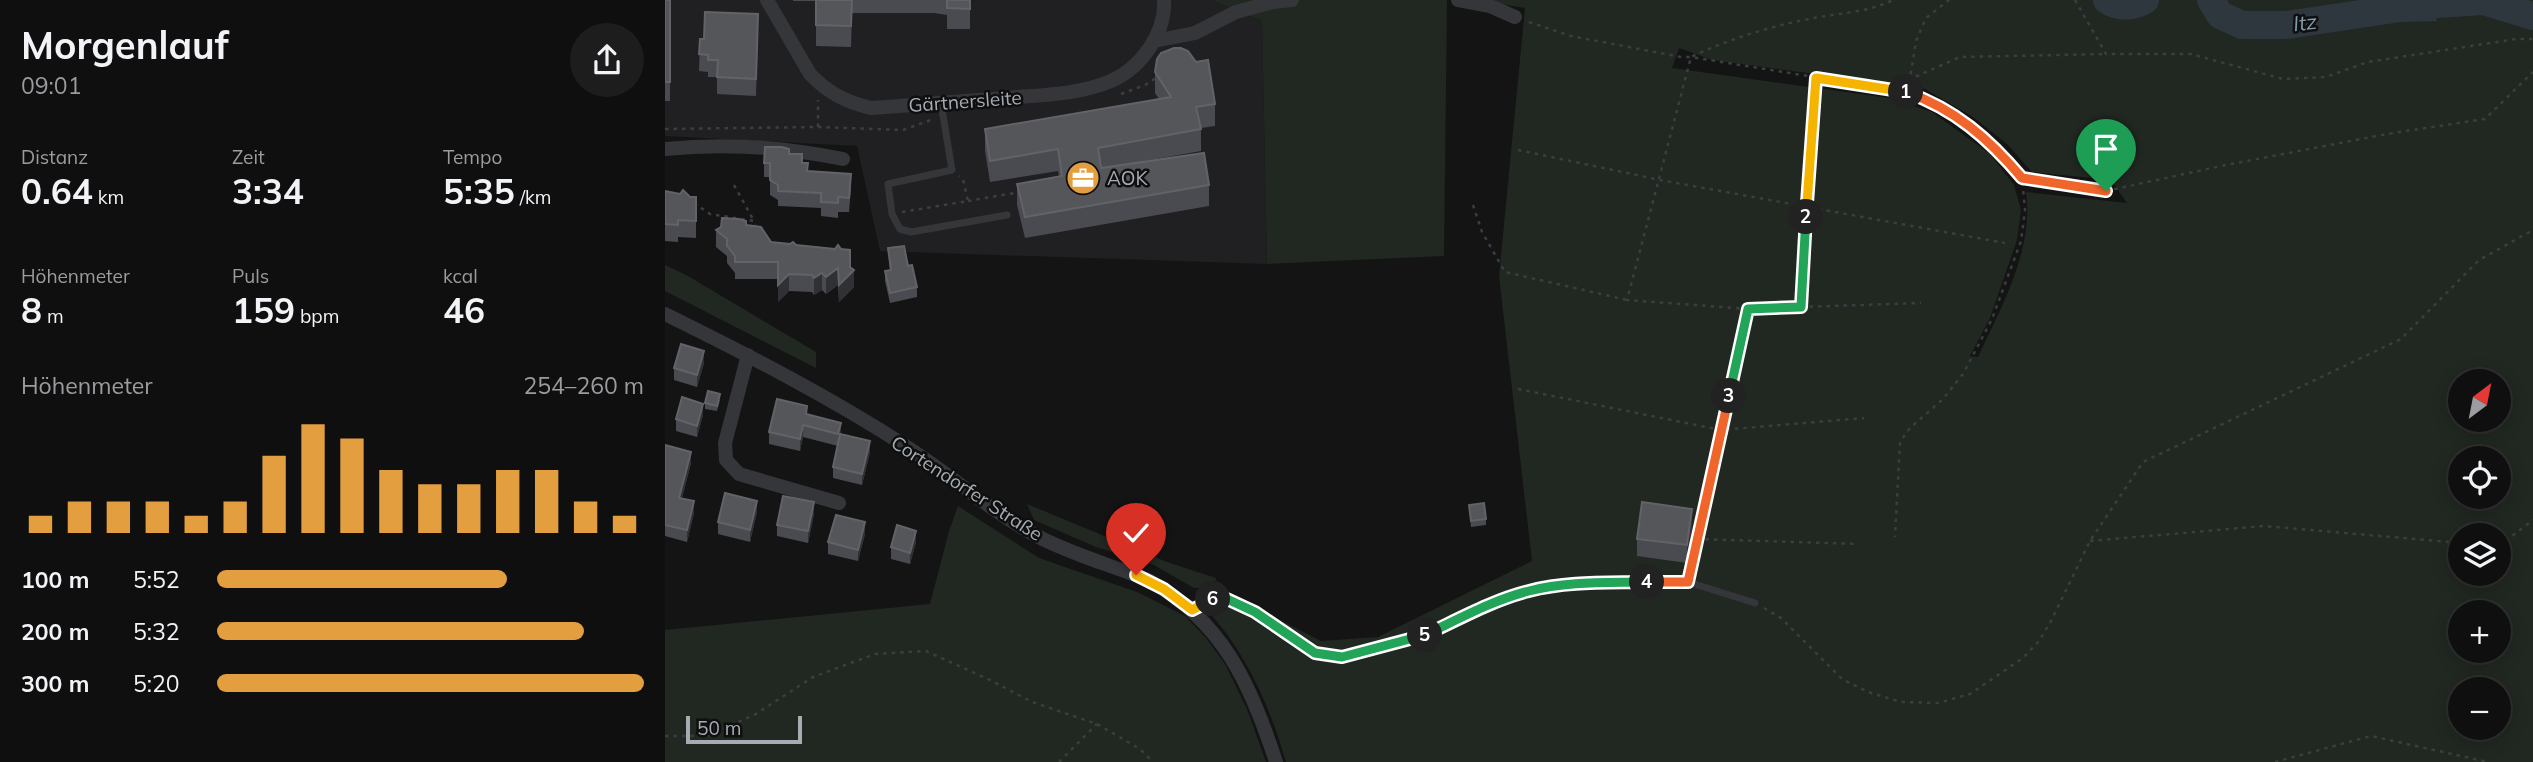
<!DOCTYPE html>
<html lang="de">
<head>
<meta charset="utf-8">
<style>
  body { margin:0; font-family:Mulish,sans-serif; background:#1d1d1e; color:#f1f3f6; height:100vh; display:flex; flex-direction:column; font-size:26px; white-space:nowrap }
  * { box-sizing:border-box; margin:0 }
  p { font-size:23px; color:#9b9c9f }
  .icon { flex:none; width:38px; height:38px; fill:none; stroke:currentColor; stroke-width:2; stroke-linecap:round; stroke-linejoin:round }
  .map { position:relative; flex:1; overflow:hidden }
  .sheet { display:flex; flex-direction:column; background:#0f0f10; width:665px }
  .sheet>* { flex:none }
  .needle { width:46px; rotate:32deg }
  .buttons { position:absolute; left:1783px; top:369px; display:grid; gap:14px }
  .buttons a { display:grid; place-items:center; width:63px; height:63px; border-radius:50%; background:#0f0f10; box-shadow:0 4px 18px #0003,0 0 0 2px #2f2f30; font-size:35px }
  .scale { position:absolute; left:21px; bottom:18px; width:116px; box-sizing:border-box; padding-left:7px; border:4px solid #a6acb4; border-top:0; font-size:19px; line-height:24px; white-space:nowrap; color:#a6acb4; -webkit-text-stroke:5px #0f0f10; paint-order:stroke }
  .pin { position:absolute; display:grid; place-items:center; width:60px; height:60px; color:#fff; margin:-72px -30px; border-radius:50% 50% 50% 0; rotate:-45deg; box-shadow:0 0 7px #0007 }
  .pin .icon { rotate:45deg }
  .km { position:absolute; width:35px; height:35px; margin:-18px; border-radius:50%; background:#222; color:#fff; font-size:19px; line-height:35px; text-align:center }
  .round { display:grid; place-items:center; flex:none; width:74px; height:74px; border-radius:37px; background:#1d1d1e }
  .headline { display:flex; align-items:center; justify-content:space-between; height:119px; padding:0 21px }
  h1 { font-size:38px; font-weight:700; line-height:52px }
  .stats { display:grid; grid-template-columns:repeat(3,1fr); gap:10px; height:119px; padding:7px 21px }
  .stats div { display:grid; align-content:center }
  .stats b { font-size:35px; font-weight:700 }
  .stats small { font-size:19px; font-weight:400 }
  .stats p { font-size:19px }
  .chart { height:196px; padding:14px 21px }
  .chart p { display:flex; justify-content:space-between }
  .chart svg { width:100%; height:126px; margin-top:7px; stroke:#e29e3f; stroke-width:6 }
  ul { padding:0 21px; list-style:none; font-size:23px }
  li { display:grid; grid-template-columns:112px 84px 1fr; align-items:center; height:52px }
  li i { height:18px; border-radius:9px; background:#e29e3f }
  main { display:flex; flex:1; min-height:0 }
  .map>svg:first-child { display:block }
  .built { fill:#202022 }
  .green { fill:#202821; fill-rule:evenodd }
  .water { fill:#2e373d }
  .lines { fill:none; stroke-linecap:round; stroke-linejoin:round }
  .river { stroke:#2e373d; stroke-width:28 }
  .path { stroke:#3b3d41; stroke-width:2.5; stroke-dasharray:3.5 5; stroke-linecap:butt }
  .service { stroke:#35363a; stroke-width:7 }
  .minor { stroke:#35363a; stroke-width:14 }
  .wall { fill:#4a4b50 }
  .shaded-wall { fill:#303134 }
  .building { fill:#54565a; stroke:#616368; stroke-width:2 }
  .split-1-casing { stroke:#fff; stroke-width:14 }
  .split-2-casing { stroke:#fff; stroke-width:14 }
  .split-3-casing { stroke:#fff; stroke-width:14 }
  .split-4-casing { stroke:#fff; stroke-width:14 }
  .split-5-casing { stroke:#fff; stroke-width:14 }
  .split-6-casing { stroke:#fff; stroke-width:14 }
  .split-7-casing { stroke:#fff; stroke-width:14 }
  .split-1 { stroke:#f0652b; stroke-width:9 }
  .split-2 { stroke:#f5b400; stroke-width:9 }
  .split-3 { stroke:#22a559; stroke-width:9 }
  .split-4 { stroke:#f0652b; stroke-width:9 }
  .split-5 { stroke:#22a559; stroke-width:9 }
  .split-6 { stroke:#22a559; stroke-width:9 }
  .split-7 { stroke:#f5b400; stroke-width:9 }
  .labels { text-anchor:middle; dominant-baseline:central; stroke-width:5; stroke-linejoin:round; paint-order:stroke }
  .street-label { font-size:19px; fill:#a6acb4; stroke:#0f0f10 }
  .poi-label { font-size:19px; fill:#a6acb4; stroke:#0f0f10; text-anchor:start }
  .water-label { font-size:21px; font-style:italic; fill:#809bad; stroke:#0f0f10 }
</style>
</head>
<body>
<main>
<section class="sheet">
<div class="headline"><div><h1>Morgenlauf</h1><p>09:01</p></div><a class="round"><svg class="icon" aria-label="share" viewBox="0 0 24 24"><path d="M12 15V3M7 8l5-5 5 5M5 13v7h14v-7"/></svg></a></div>
<div class="stats">
<div><p>Distanz</p><b>0.64<small> km</small></b></div>
<div><p>Zeit</p><b>3:34</b></div>
<div><p>Tempo</p><b>5:35<small> /km</small></b></div>
</div>
<div class="stats">
<div><p>Höhenmeter</p><b>8<small> m</small></b></div>
<div><p>Puls</p><b>159<small> bpm</small></b></div>
<div><p>kcal</p><b>46</b></div>
</div>
<div class="chart"><p><span>Höhenmeter</span>254–260 m</p>
<svg viewBox="0 0 160 44" preserveAspectRatio="none"><path d="M5 44V38M15 44V33M25 44V33M35 44V33M45 44V38M55 44V33M65 44V17M75 44V6M85 44V11M95 44V22M105 44V27M115 44V27M125 44V22M135 44V22M145 44V33M155 44V38"/></svg>
</div>
<ul>
<li><b>100 m</b>5:52<i style="width:68%"></i></li>
<li><b>200 m</b>5:32<i style="width:86%"></i></li>
<li><b>300 m</b>5:20<i style="width:100%"></i></li>
</ul>
</section>
<div class="map">
<svg width="1868" height="762" viewBox="0 0 1868 762">
  <rect width="100%" height="100%" fill="#141415"/>
  <!-- built -->
  <path class="built" d="M0,0h546l51,21 5,243 -387,-13 -23,-105 -192,-10z"/>
  <!-- green -->
  <path class="green" d="M546,0h236l-3,256 -177,8 -5,-243z
    M810,0h1058v762h-1247c-16,-55 -39,-108 -78,-151l23,-16 90,46 57,-4 154,-76 -33,-285 26,-268zM1014,48l33,12 213,29 48,28 34,27 25,28 79,8 16,23 -101,-11c8,57 -24,114 -48,165l-8,-1 20,-38 27,-78 4,-30 -7,-25 -24,-31 -58,-42 -43,-14 -217,-30zM1796,382h38v38h-38zM1796,458h38v39h-38zM1796,536h38v38h-38zM1796,612h38v39h-38zM1796,690h38v38h-38z
    M0,265l23,11 128,76v16l-151,-77z
    M362,504l140,58 49,16 -1,9 -21,1 -40,-23 -58,-18 -62,-27z
    M293,506l81,52 98,34 48,24 21,22 19,26 22,45 19,53h-601v-132l265,-26 19,-73z"/>
  <!-- water -->
  <path class="water" d="M1730,0h34l8,21 -39,1z"/>
  <g class="lines">
    <!-- river -->
    <path class="river" d="M1442,0c11,8 27,7 38,0
      M1546,0l9,15 22,10h45l134,-20 63,-4 49,15"/>
    <!-- path -->
    <path class="path" d="M1410,0l31,54h85l92,25 43,-2 42,-15 148,-23h17
      M864,22l42,14 110,21h10l216,35 28,11 21,12 41,34 25,29 3,32 -4,31 -29,78 -29,55 -20,25 -33,29 -10,14 -5,95
      M1243,80l52,-23 146,-3
      M1243,91l8,-50 10,-23 23,-18
      M456,94l24,-9 11,-7
      M153,127v-27
      M0,129l153,-2 85,3 28,-10
      M853,150l142,30 345,63
      M1357,178l84,13 120,-26 161,-31 98,-15 48,-47
      M69,185l20,36
      M303,201l52,-9
      M29,203l16,11 44,7 2,6
      M808,205l9,27 23,40 122,28
      M237,212l66,-11 -5,-22 -4,-3
      M1136,307l120,-4
      M1083,309l-121,-9 64,-243c38,-18 77,-30 118,-38 28,-6 58,-6 84,-19
      M853,389l203,41 143,-12
      M1032,539l162,5
      M1425,541l174,-15 197,17
      M1834,546l34,-26
      M1025,572l58,-263 53,-2 15,-229
      M1099,608l17,10 61,61 26,13 33,10 37,1 32,-9 53,-36 16,-17 12,-20 39,-80 53,-79 258,-123 78,-79 54,-30
      M0,736h42l49,-22 57,-37 62,-23 51,-3 66,30 40,21 65,22 43,25 13,13
      M394,762l38,-38
      M1610,762l96,-26 117,26"/>
    <!-- service -->
    <path class="service" d="M276,103l11,67 -64,14 4,30 8,15 11,3 96,-17
      M527,610l18,-10 17,-1 28,13 60,41 27,4 76,-19 98,-43 16,-5 37,-6 119,-2 67,21"/>
    <!-- minor -->
    <path class="minor" d="M102,0l43,74c18,19 36,28 61,34 45,-3 90,-7 134,-10 36,-3 73,-3 106,-17 30,-13 55,-48 53,-81
      M793,0l32,6 25,11
      M489,41l41,-8 41,-21 37,-10 19,-2
      M0,149c59,-6 120,-2 178,10
      M0,314c83,41 165,83 242,133 44,28 82,63 128,88 35,19 76,30 113,45 75,41 103,105 128,182
      M83,355l-23,88 1,17 13,14 100,29"/>
  </g>
  <!-- wall -->
  <path class="wall" d="M0,0h5v101h-5z
    M128,0h177v29h-23v-14l-13,-2h-82l-1,34 -35,-1v-45h-23z
    M93,32l-2,64 -39,-2v-17h-9v-5l-9,-1 1,-32z
    M490,72l60,32v22l-14,2v23l-79,14 87,20v21l-184,32 -8,-33v-21l42,-7 -1,-6 -68,11 -5,-31v-22l174,-30 -4,-6z
    M124,154l13,9 6,8 43,17 -2,24h-11v6l-17,-2v-8l-43,-2v-6l-8,-5v-18h-6v-14z
    M0,191l31,6v41l-18,-1v5l-13,-1z
    M81,225l25,17 25,3 54,22 4,20 -15,15 -1,-17 -12,9 -4,-4 -8,5 -2,-3 -23,-1 -11,11v-23h-43v-6l-8,-10v-7l-11,-9v-17z
    M223,248l20,18 9,21v10l-27,6 -5,-22v-10l5,-1z
    M39,363l-7,24 -23,-7v-12z
    M55,400l-3,11 -12,-2v-6z
    M142,414l63,38 -8,33 -29,-7v-11l5,-21 -35,-9 -3,14 -31,-7v-12z
    M38,415l-6,22 -21,-6v-12z
    M0,445l26,18 -9,35 12,15 -7,29 -22,-6z
    M804,505l17,14v6l-15,2z
    M92,512l-7,30 -32,-8v-12z
    M149,514l-6,29 -31,-7v-11z
    M1027,526l-5,37 -50,-7v-17z
    M200,534l-7,27 -30,-7v-12z
    M251,542l-6,22 -19,-5v-12z"/>
  <!-- shaded-wall -->
  <path class="shaded-wall" d="M173,268v17l-12,9v-17z
    M189,270v17l-15,15v-17z
    M157,273v17l-8,5v-17z
    M124,274v17l-11,11v-17z
    M39,351v12l-7,24v-12z
    M38,404v11l-6,22v-11z
    M176,423v11l-3,12v-12z
    M138,425v12l-3,14v-12z
    M205,441v11l-8,33v-11z
    M26,452v11l-12,46v-11z
    M29,501v12l-7,29v-12z
    M92,501v11l-7,30v-12z
    M149,502v12l-6,29v-12z
    M1027,509v17l-5,37v-18z
    M200,522v12l-7,27v-11z
    M251,531v11l-6,22v-11z"/>
  <!-- building -->
  <path class="building" d="M0,0h5v82h-5z
    M151,0h36l-1,26 -35,-1z
    M282,0h23v9l-23,-1z
    M40,12l53,2 -2,65 -39,-2 1,-17h-10v-5l-9,-1 1,-15h4z
    M509,48h7l7,3 8,11 12,-2 7,44 -19,3 5,22 -103,19 3,20 103,-15 5,32 -184,32 -8,-33 45,-8 -4,-27 -68,12 -5,-32 186,-32 -16,-25 2,-13 4,-6z
    M100,147h17l7,2v5h13v9h6l-1,8 44,3 -2,24 -11,-1v6l-17,-1v-9l-43,-2v-6l-8,-5v-17h-6z
    M18,190l7,7h6v24l-18,-1v5l-13,-1v-33l15,3z
    M57,218l17,1 7,2v4l15,2 10,15 19,2 3,-2 3,3 39,4 3,-4 3,4 9,1v17l4,3 -15,15 -1,-17 -12,9 -4,-4 -8,5 -2,-3 -23,-1 -11,11v-23h-43v-6l-8,-10v-7l-11,-9 5,-3z
    M239,246l4,20 4,-1 5,22 -27,6 -5,-22 6,-1 -3,-22z
    M16,344l23,7 -7,24 -23,-7z
    M43,391l12,3 -3,12 -12,-3z
    M17,397l21,7 -6,22 -21,-7z
    M112,399l30,7 -1,8 35,9 -3,11 -35,-9 -3,14 -31,-7z
    M175,434l30,7 -8,33 -29,-7z
    M0,445l26,7 -12,46 15,3 -7,29 -22,-5z
    M60,493l32,8 -7,29 -32,-8z
    M118,496l31,6 -6,29 -31,-6z
    M977,502l50,7 -5,36 -50,-6z
    M819,503l2,16 -15,2 -2,-16z
    M171,515l29,7 -7,28 -30,-8z
    M232,525l19,6 -6,22 -19,-6z"/>
  <g class="lines">
    <defs>
      <path id="split-1" d="M1241,92c49,17 83,47 116,86l84,13"/>
      <path id="split-2" d="M1141,217l10,-139 90,14"/>
      <path id="split-3" d="M1064,396l19,-87 53,-2 5,-90"/>
      <path id="split-4" d="M982,582h41l41,-186"/>
      <path id="split-5" d="M760,635c34,-16 68,-35 104,-44 38,-10 79,-8 118,-9"/>
      <path id="split-6" d="M548,599h14l28,13 60,41 27,4 83,-22"/>
      <path id="split-7" d="M471,575l28,14 28,21 21,-11"/>
    </defs>
    <!-- split-1 casing -->
    <use href="#split-1" class="split-1-casing"/>
    <!-- split-2 casing -->
    <use href="#split-2" class="split-2-casing"/>
    <!-- split-3 casing -->
    <use href="#split-3" class="split-3-casing"/>
    <!-- split-4 casing -->
    <use href="#split-4" class="split-4-casing"/>
    <!-- split-5 casing -->
    <use href="#split-5" class="split-5-casing"/>
    <!-- split-6 casing -->
    <use href="#split-6" class="split-6-casing"/>
    <!-- split-7 casing -->
    <use href="#split-7" class="split-7-casing"/>
    <!-- split-1 -->
    <use href="#split-1" class="split-1"/>
    <!-- split-2 -->
    <use href="#split-2" class="split-2"/>
    <!-- split-3 -->
    <use href="#split-3" class="split-3"/>
    <!-- split-4 -->
    <use href="#split-4" class="split-4"/>
    <!-- split-5 -->
    <use href="#split-5" class="split-5"/>
    <!-- split-6 -->
    <use href="#split-6" class="split-6"/>
    <!-- split-7 -->
    <use href="#split-7" class="split-7"/>
  </g>
  <!-- icons -->
  <defs>
    <symbol id="office-disc" viewBox="-11 -11 22 22"><circle r="9.5" fill="#e29e3f" stroke="#0f0f10"/><path d="M-6-3h4V-5.5h4V-3h4V5H-6ZM-1-4.5V-3h2v-1.5ZM-6 0V1H6V0Z" fill="#fff"/></symbol>
  </defs>
  <g fill-rule="evenodd">
    <use href="#office-disc" x="399" y="159" width="38" height="38"/>
  </g>
  <g class="labels">
    <!-- street labels -->
    <g class="street-label">
      <text transform="translate(300 101) rotate(-4)">Gärtnersleite</text>
      <text transform="translate(302 488) rotate(33)">Cortendorfer Straße</text>
    </g>
    <!-- poi labels -->
    <g class="poi-label">
      <text x="442" y="178">AOK</text>
    </g>
    <!-- water labels -->
    <g class="water-label">
      <text transform="translate(1640 22) rotate(-6)">Itz</text>
    </g>
  </g>
</svg>
<div class="buttons">
<a><svg class="needle" viewBox="-14 -14 28 28"><path d="M0-13l5 13h-10z" fill="#e53935"/><path d="M0 13l5-13h-10z" fill="#9b9c9f"/></svg></a>
<a><svg class="icon" aria-label="locate" viewBox="0 0 24 24"><circle cx="12" cy="12" r="6"/><path d="M12 2v4M12 18v4M2 12h4M18 12h4"/></svg></a>
<a><svg class="icon" aria-label="layers" viewBox="0 0 24 24"><path d="M12 4l9 5-9 5-9-5zM3 14l9 5 9-5"/></svg></a>
<a>+</a>
<a>−</a>
</div>
<div class="scale">50 m</div>
<div class="pin" style="left:1441px;top:191px;background:#1e9e55"><svg class="icon" aria-label="arrive" viewBox="0 0 24 24"><path d="M6 21V4h12l-3 4 3 4H6"/></svg></div>
<div class="pin" style="left:471px;top:575px;background:#d93025"><svg class="icon" aria-label="check" viewBox="0 0 24 24"><path d="M5 12l5 5 9-10"/></svg></div>
<b class="km" style="left:1241px;top:92px">1</b>
<b class="km" style="left:1141px;top:217px">2</b>
<b class="km" style="left:1064px;top:396px">3</b>
<b class="km" style="left:982px;top:582px">4</b>
<b class="km" style="left:760px;top:635px">5</b>
<b class="km" style="left:548px;top:599px">6</b>
</div>
</main>
</body>
</html>
